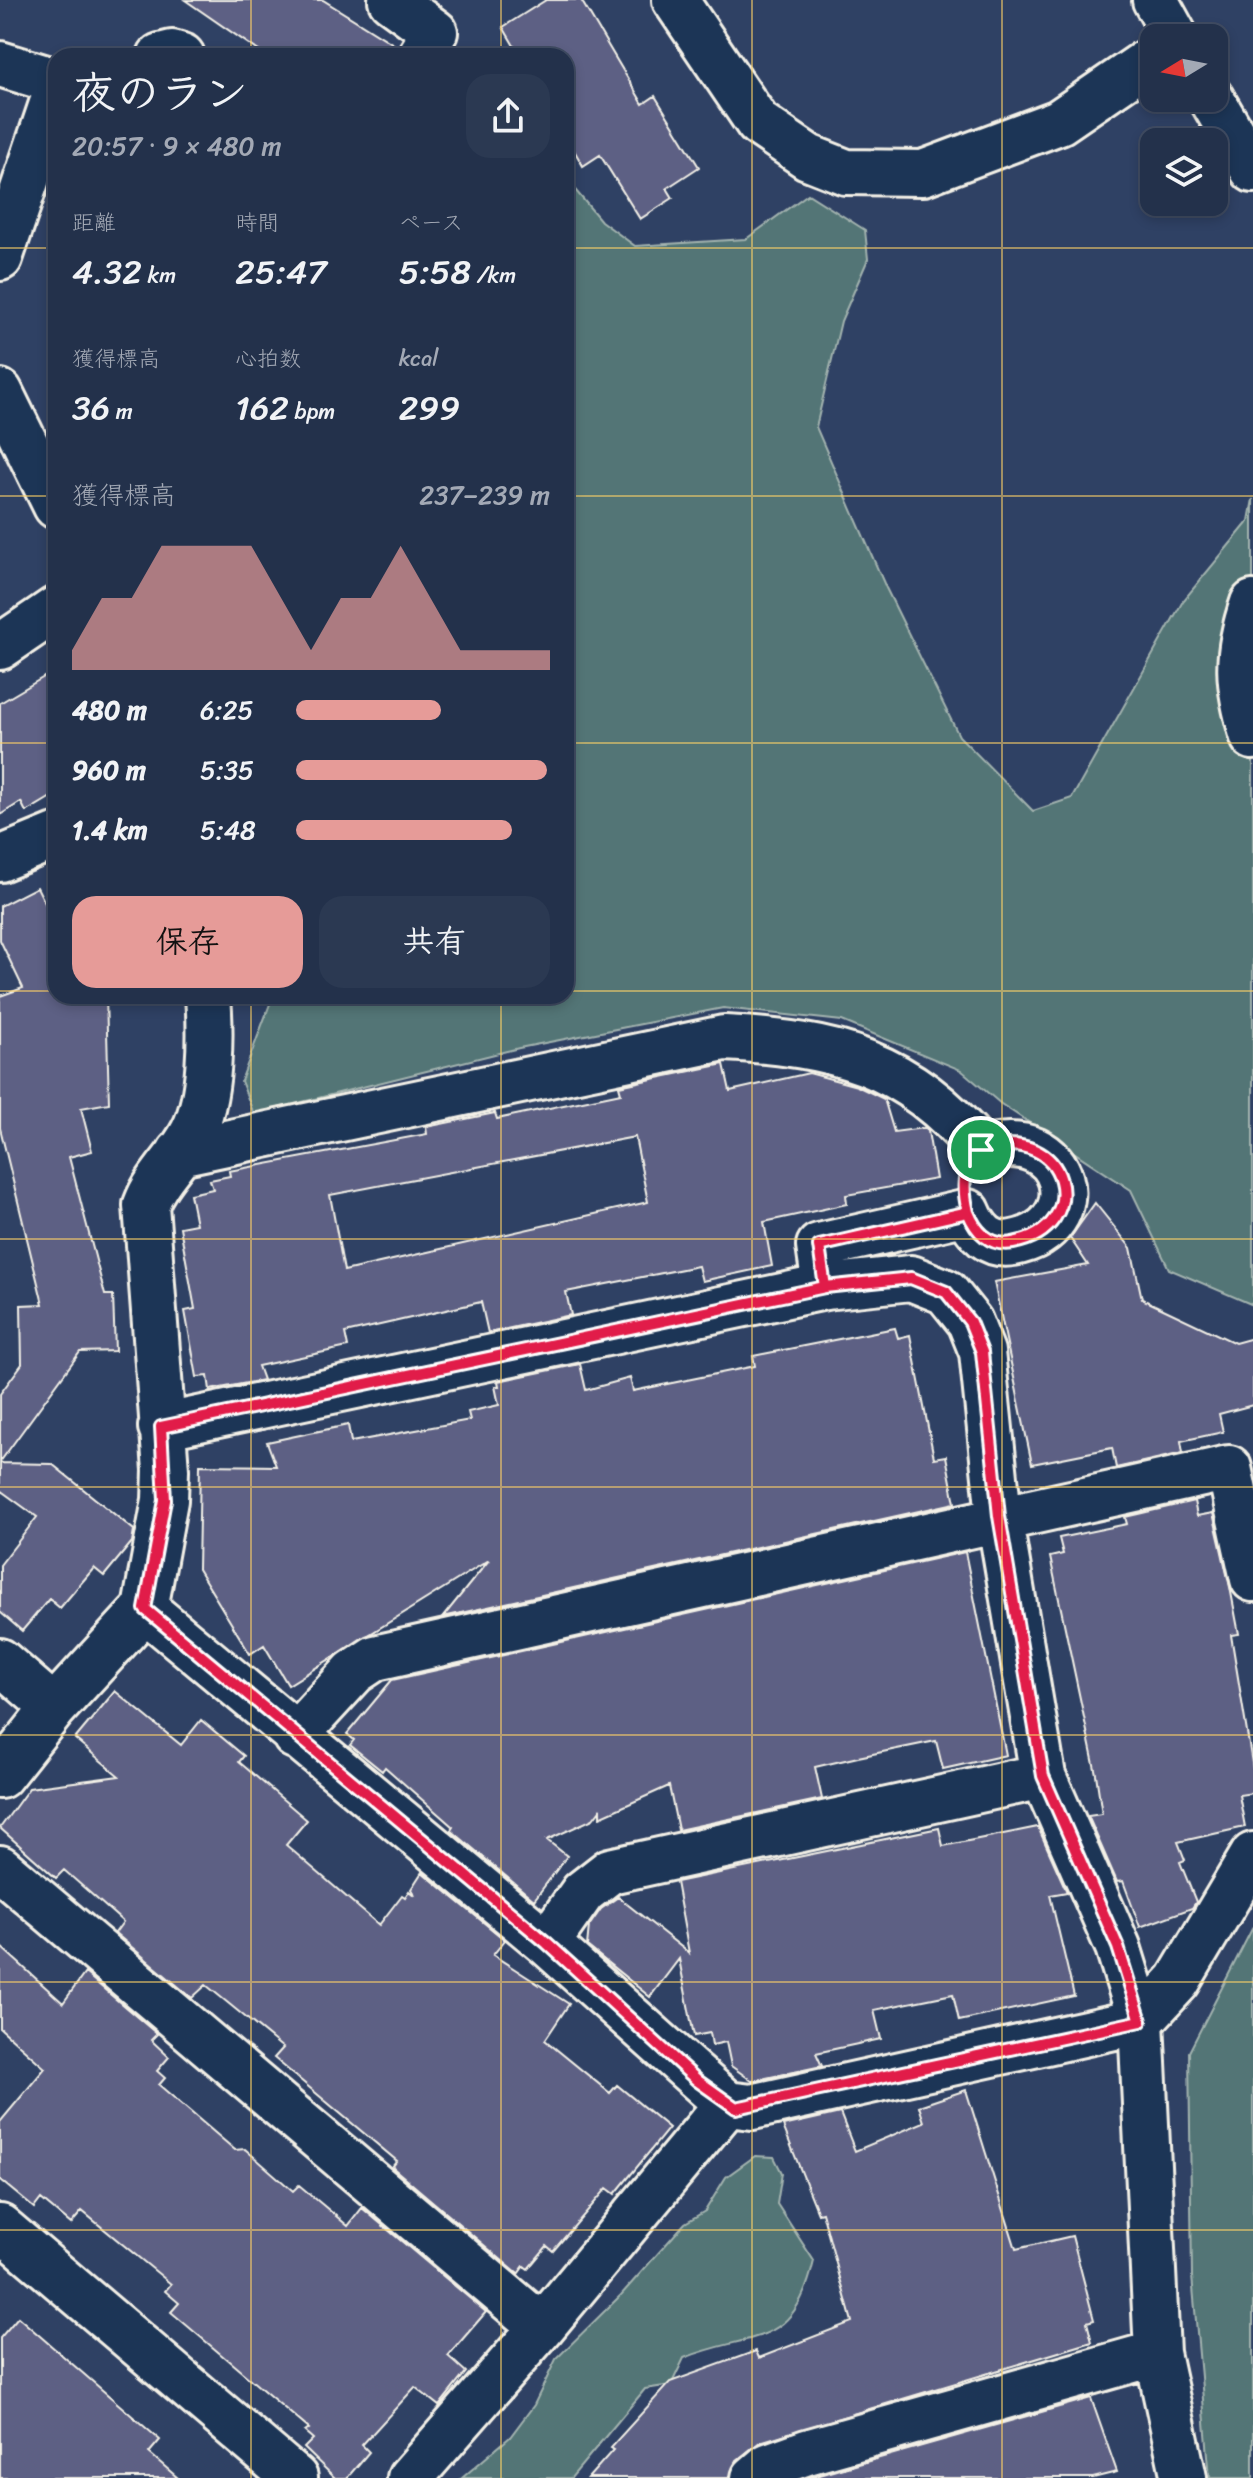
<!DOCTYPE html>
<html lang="ja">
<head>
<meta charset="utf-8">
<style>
  body { margin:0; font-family:Sriracha,"Klee One",sans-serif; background:#2b3952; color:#f1f3f6; height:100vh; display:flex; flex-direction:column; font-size:30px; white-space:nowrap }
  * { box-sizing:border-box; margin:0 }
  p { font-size:26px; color:#a3a9b5 }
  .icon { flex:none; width:44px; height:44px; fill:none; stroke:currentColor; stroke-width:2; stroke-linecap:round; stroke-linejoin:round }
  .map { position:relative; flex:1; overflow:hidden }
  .sheet { position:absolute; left:48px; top:48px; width:526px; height:956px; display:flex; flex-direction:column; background:#23314b; border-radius:24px; box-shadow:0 4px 12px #0003,0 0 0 2px #404c63 }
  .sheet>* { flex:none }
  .needle { width:52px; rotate:260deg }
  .tools { position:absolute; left:1140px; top:24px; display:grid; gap:16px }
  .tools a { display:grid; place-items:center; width:88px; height:88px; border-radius:16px; background:#23314b; box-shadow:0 4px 12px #0003,0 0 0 2px #404c63; font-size:40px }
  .pin { position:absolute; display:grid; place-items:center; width:68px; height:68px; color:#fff; margin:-34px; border:4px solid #fff; border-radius:50%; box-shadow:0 2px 8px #0007 }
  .round { display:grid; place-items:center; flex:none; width:84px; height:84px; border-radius:24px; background:#2b3952 }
  .summary { display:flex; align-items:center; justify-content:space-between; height:136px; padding:0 24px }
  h1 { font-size:44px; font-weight:600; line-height:60px }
  .stats { display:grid; grid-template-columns:repeat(3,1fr); gap:12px; height:136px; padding:8px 24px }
  .stats div { display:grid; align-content:center }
  .stats b { font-size:34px; font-weight:600 }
  .stats small { font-size:22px; font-weight:400 }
  .stats p { font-size:22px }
  .chart { height:224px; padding:16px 24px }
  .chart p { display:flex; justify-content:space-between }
  .chart svg { width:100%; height:144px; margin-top:8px; fill:#e69b98; opacity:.7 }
  .cta { display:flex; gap:16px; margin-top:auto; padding:16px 24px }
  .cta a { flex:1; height:92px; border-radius:24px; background:#e69b98; color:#111; font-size:32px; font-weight:600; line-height:92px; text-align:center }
  .cta a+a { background:#2b3952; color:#f1f3f6 }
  ul { padding:0 24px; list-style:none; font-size:26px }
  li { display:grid; grid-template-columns:128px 96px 1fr; align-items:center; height:60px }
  li i { height:20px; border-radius:10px; background:#e69b98 }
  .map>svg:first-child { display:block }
  .green { fill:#527576; stroke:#a3b3af; stroke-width:2 }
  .building { fill:#5d6084; stroke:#f4f1e8; stroke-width:2; fill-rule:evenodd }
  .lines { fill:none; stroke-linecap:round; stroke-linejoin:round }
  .minor-casing { stroke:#f4f1e8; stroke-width:50 }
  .tertiary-casing { stroke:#f4f1e8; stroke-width:50 }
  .minor { stroke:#1d3557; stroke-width:44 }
  .tertiary { stroke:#1d3557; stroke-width:44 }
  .route-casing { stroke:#fff; stroke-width:16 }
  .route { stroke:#e11d48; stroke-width:10 }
  .grid { fill:none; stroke:#ffd166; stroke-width:2; stroke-opacity:0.55 }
</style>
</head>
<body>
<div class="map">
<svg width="1253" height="2478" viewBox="0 0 1253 2478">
  <rect width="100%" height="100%" fill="#2f4164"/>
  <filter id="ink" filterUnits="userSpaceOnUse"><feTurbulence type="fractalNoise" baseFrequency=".0125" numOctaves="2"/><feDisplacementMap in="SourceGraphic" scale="16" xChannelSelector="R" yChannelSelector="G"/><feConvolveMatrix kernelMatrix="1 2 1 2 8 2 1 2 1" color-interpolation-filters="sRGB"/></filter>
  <g filter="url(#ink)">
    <!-- green -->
    <path class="green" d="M566,179l35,42 34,25 111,-7 62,-45 57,36 3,29 -27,62 -25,106 70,161 73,148 74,75 39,-13 111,-197 66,-80 4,-22v806l-84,-36 -38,-79 -130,-86 -40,-34 -119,-49 -119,-13 -204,40 -265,66 -13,-33 32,-85h293z
      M1253,1927v551h-43l-18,-202 -3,-224z
      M755,2156l19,1 8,16 -5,31 37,57c-21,90 -60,69 -130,97l-13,27 -26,4 -74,89h-109l48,-41 24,-32 22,-46 65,-64 64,-72 20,-12 21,-34z"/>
    <!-- building -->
    <path class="building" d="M185,0h138l75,47 -3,9h-129z
      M546,0h35l62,104 12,-8 44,71 -32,21 6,10 -33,21 -40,-64 -17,11 -17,-30v-80h-46l-17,-29z
      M56,670v124l-30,18 -5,-10 -21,13v-112z
      M37,887l19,38v71h50l3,107 -28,5 11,43 -23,6 36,138h8l2,56 -35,1 -80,110v-68l22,-30 -1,-59 22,-1 -43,-176v-132l23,-8 -23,-48v-34z
      M724,1064l6,27 79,-18 48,13 27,13 10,33 30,-4 4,3 8,48 -90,16 1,9 -83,18 8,44 -70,15 -4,-15 -132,26 5,23 -83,18 -7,-31 -136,31 3,14 -90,19 5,14 -53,10 -2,-14 -11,1 -12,-66 10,-2 -15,-82 16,-3 -6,-30 23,-5 -3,-9 20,-4 -1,-5 198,-37 -1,-7 69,-14 2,6 124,-26 -2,-7zM635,1137l13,65 -304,69 -14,-76z
      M1095,1203l36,45 11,51 93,44 18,-5v67l-34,9 4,18 -42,9 2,12 -67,15 -4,-20 -80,16 -38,-182 94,-17 -18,-27z
      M895,1328l3,10 12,-3 24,123 12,-2 9,47 -512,114 46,-57 -201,125 -24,-40 -14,9 -52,-85 2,-104 76,1 -9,-24 81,-17 3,17 119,-22 -2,-8 31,-7 -4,-19h4l-1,-5 82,-17 6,26 44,-12 3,13 122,-25 -2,-10z
      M0,1463l52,1 82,66 -2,12 -28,34 -10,-8 -34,40 -11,-9 -27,32 -22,-19v-47l37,-48 -37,-27z
      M1194,1501l3,15 16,-3 17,74 9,47 -8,1 22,134v24l-14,2 6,32 -67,15 7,18 -5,2 16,40 -4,6 -52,19 -17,-46 -6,1 -29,-66 14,-2 -6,-40 -46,-217 13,-3 -4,-16 68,-14 -2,-7z
      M965,1552l41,203 -63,14 -7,-28 -78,16 -43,10 7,32 -144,31 -9,-44 -69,31v-7l-7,9 -46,21 20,16 -33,44 -83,-70 2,-3 -68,-60 -3,4 -32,-26 4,-5 -7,-6 45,-54z
      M115,1691l66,54 20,-25 43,36 -5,6 68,58 -21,25 93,80 23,-30 3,2 4,-6 6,5 -4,-7 11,-17 83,68 -12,15 76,49 -24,36 65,53 7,-8 52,43 -54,66 -8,-6 -54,63 -6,-5 -19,23 -4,-3 -6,8 -126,-107 5,-6 -123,-103 9,-10 -77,-63 -14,13 -77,-65 8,-11 -59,-52 -8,8 -56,-50 29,-40 90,-12 -44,-37z
      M1038,1827l29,65 -17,3 24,101 -115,25 -6,-27 -79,16 7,29 -65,14 6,13 -70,15 -21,-15 -5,-24 -14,3 -2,-12 -16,3 -15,-77 -29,38 -63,-51 2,-20 12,-17 17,-12 71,56 -13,-71 263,-54 4,18z
      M0,1946l63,57 22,-30 72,61 -6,6 18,17 -12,14 8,7 -6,7 76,65 10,-1 48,42 6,-6 49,41 14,-18 124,104 -38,44 18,16 -27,34 -24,-19 -53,58 7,7 -22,26h-12l-31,-30 9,-9 -8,-7 4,-3 -138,-117 8,-9 -14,-12 6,-7 -89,-73 -11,13 -30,-25 -7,9 -34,-28v-58l45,-54 -45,-40z
      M966,2090l50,159 56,-13 22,84 -7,2 5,20 -332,100 -23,18 -7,18h-142l25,-28 -3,-2 60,-66 86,-31 3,7 93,-36 -30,-110 -4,1 -35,-87 57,-13 15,38 69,-29 -5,-16z
      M18,2317l142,123 -11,13 29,25h-178v-140z
      M1091,2398l26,74 -24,6h-284z"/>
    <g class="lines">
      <defs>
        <path id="minor" d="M391,0l44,32 -15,24
          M1155,0l21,38
          M160,56l12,-3 10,3
          M0,64l56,17
          M1211,98l42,72
          M0,258l56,-166
          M0,392l56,114
          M1253,603c-18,52 -16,82 0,134
          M0,647l56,-38
          M0,859l56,-23
          M179,1153l545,-115c112,6 182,23 257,112 89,-29 113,78 32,93 -23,4 -37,-11 -45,-31l-149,34 6,41
          M161,1427l664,-140 86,-9 35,14 24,30 12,30 17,164 44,260 75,171 23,74 16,332 27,125
          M145,1609l402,334 180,161
          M0,1661l54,47
          M295,1736l59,-64 21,-14 854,-190 24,111
          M0,1776l54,-68 91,-99 20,-109 1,-30 -20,-265c10,-28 34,-47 47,-73 18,-34 18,-98 15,-136
          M0,1868l542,459
          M547,1943l36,-51 27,-21 433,-95
          M0,2227l295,251
          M410,2478l132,-151 185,-223 25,3 389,-86 37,-40 75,-126
          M754,2478l14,-12 39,-14 350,-99"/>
        <path id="tertiary" d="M675,0l83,123 50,34 38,15 77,1 136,-51 95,-65"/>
      </defs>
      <!-- minor casing -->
      <use href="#minor" class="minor-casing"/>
      <!-- tertiary casing -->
      <use href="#tertiary" class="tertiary-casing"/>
      <!-- minor -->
      <use href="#minor" class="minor"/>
      <!-- tertiary -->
      <use href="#tertiary" class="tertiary"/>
    </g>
  </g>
  <g class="lines" filter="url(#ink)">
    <defs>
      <path id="route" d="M981,1150c-19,19 -19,36 -13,62l-149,34 6,41 -664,140 4,73 -20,109 402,334 151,138 38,27 405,-87 -23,-74 -75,-171 -44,-260 -17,-164 -12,-30 -24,-30 -35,-14 -86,9 -6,-41 149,-34c8,20 22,35 45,31 81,-15 57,-122 -32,-93"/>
    </defs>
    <!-- route casing -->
    <use href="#route" class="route-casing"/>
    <!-- route -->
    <use href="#route" class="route"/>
  </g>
  <!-- grid -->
  <path class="grid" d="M251,0v56M501,0v56M752,0v2478M1002,0v2478M0,248h56M566,248h687M0,496h56M566,496h687M0,743h56M566,743h687M0,991h56M566,991h687M251,996v1482M501,996v1482M0,1239h1253M0,1487h1253M0,1735h1253M0,1982h1253M0,2230h1253"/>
</svg>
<div class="tools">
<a><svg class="needle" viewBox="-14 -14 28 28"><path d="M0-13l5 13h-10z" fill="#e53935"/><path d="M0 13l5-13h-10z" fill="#a3a9b5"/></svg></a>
<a><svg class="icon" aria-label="layers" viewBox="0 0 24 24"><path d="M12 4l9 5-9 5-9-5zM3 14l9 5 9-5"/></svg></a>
</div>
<div class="pin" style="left:981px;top:1150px;background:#1e9e55"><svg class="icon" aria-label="arrive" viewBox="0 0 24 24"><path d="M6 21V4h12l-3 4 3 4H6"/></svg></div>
<section class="sheet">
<div class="summary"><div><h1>夜のラン</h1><p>20:57 · 9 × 480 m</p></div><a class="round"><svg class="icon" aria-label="share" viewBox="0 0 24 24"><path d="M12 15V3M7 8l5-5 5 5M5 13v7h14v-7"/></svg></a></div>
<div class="stats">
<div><p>距離</p><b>4.32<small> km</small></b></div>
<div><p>時間</p><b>25:47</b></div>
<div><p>ペース</p><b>5:58<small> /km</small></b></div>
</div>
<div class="stats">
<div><p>獲得標高</p><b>36<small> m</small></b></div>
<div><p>心拍数</p><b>162<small> bpm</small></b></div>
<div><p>kcal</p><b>299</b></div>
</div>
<div class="chart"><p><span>獲得標高</span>237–239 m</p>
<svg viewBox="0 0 160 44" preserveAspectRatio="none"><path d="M0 44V38L10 22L20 22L30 6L40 6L50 6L60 6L70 22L80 38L90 22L100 22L110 6L120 22L130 38L140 38L150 38L160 38V44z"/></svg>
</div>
<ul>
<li><b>480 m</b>6:25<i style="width:57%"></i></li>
<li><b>960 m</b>5:35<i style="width:99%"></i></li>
<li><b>1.4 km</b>5:48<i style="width:85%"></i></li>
</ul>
<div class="cta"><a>保存</a><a>共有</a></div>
</section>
</div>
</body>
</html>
